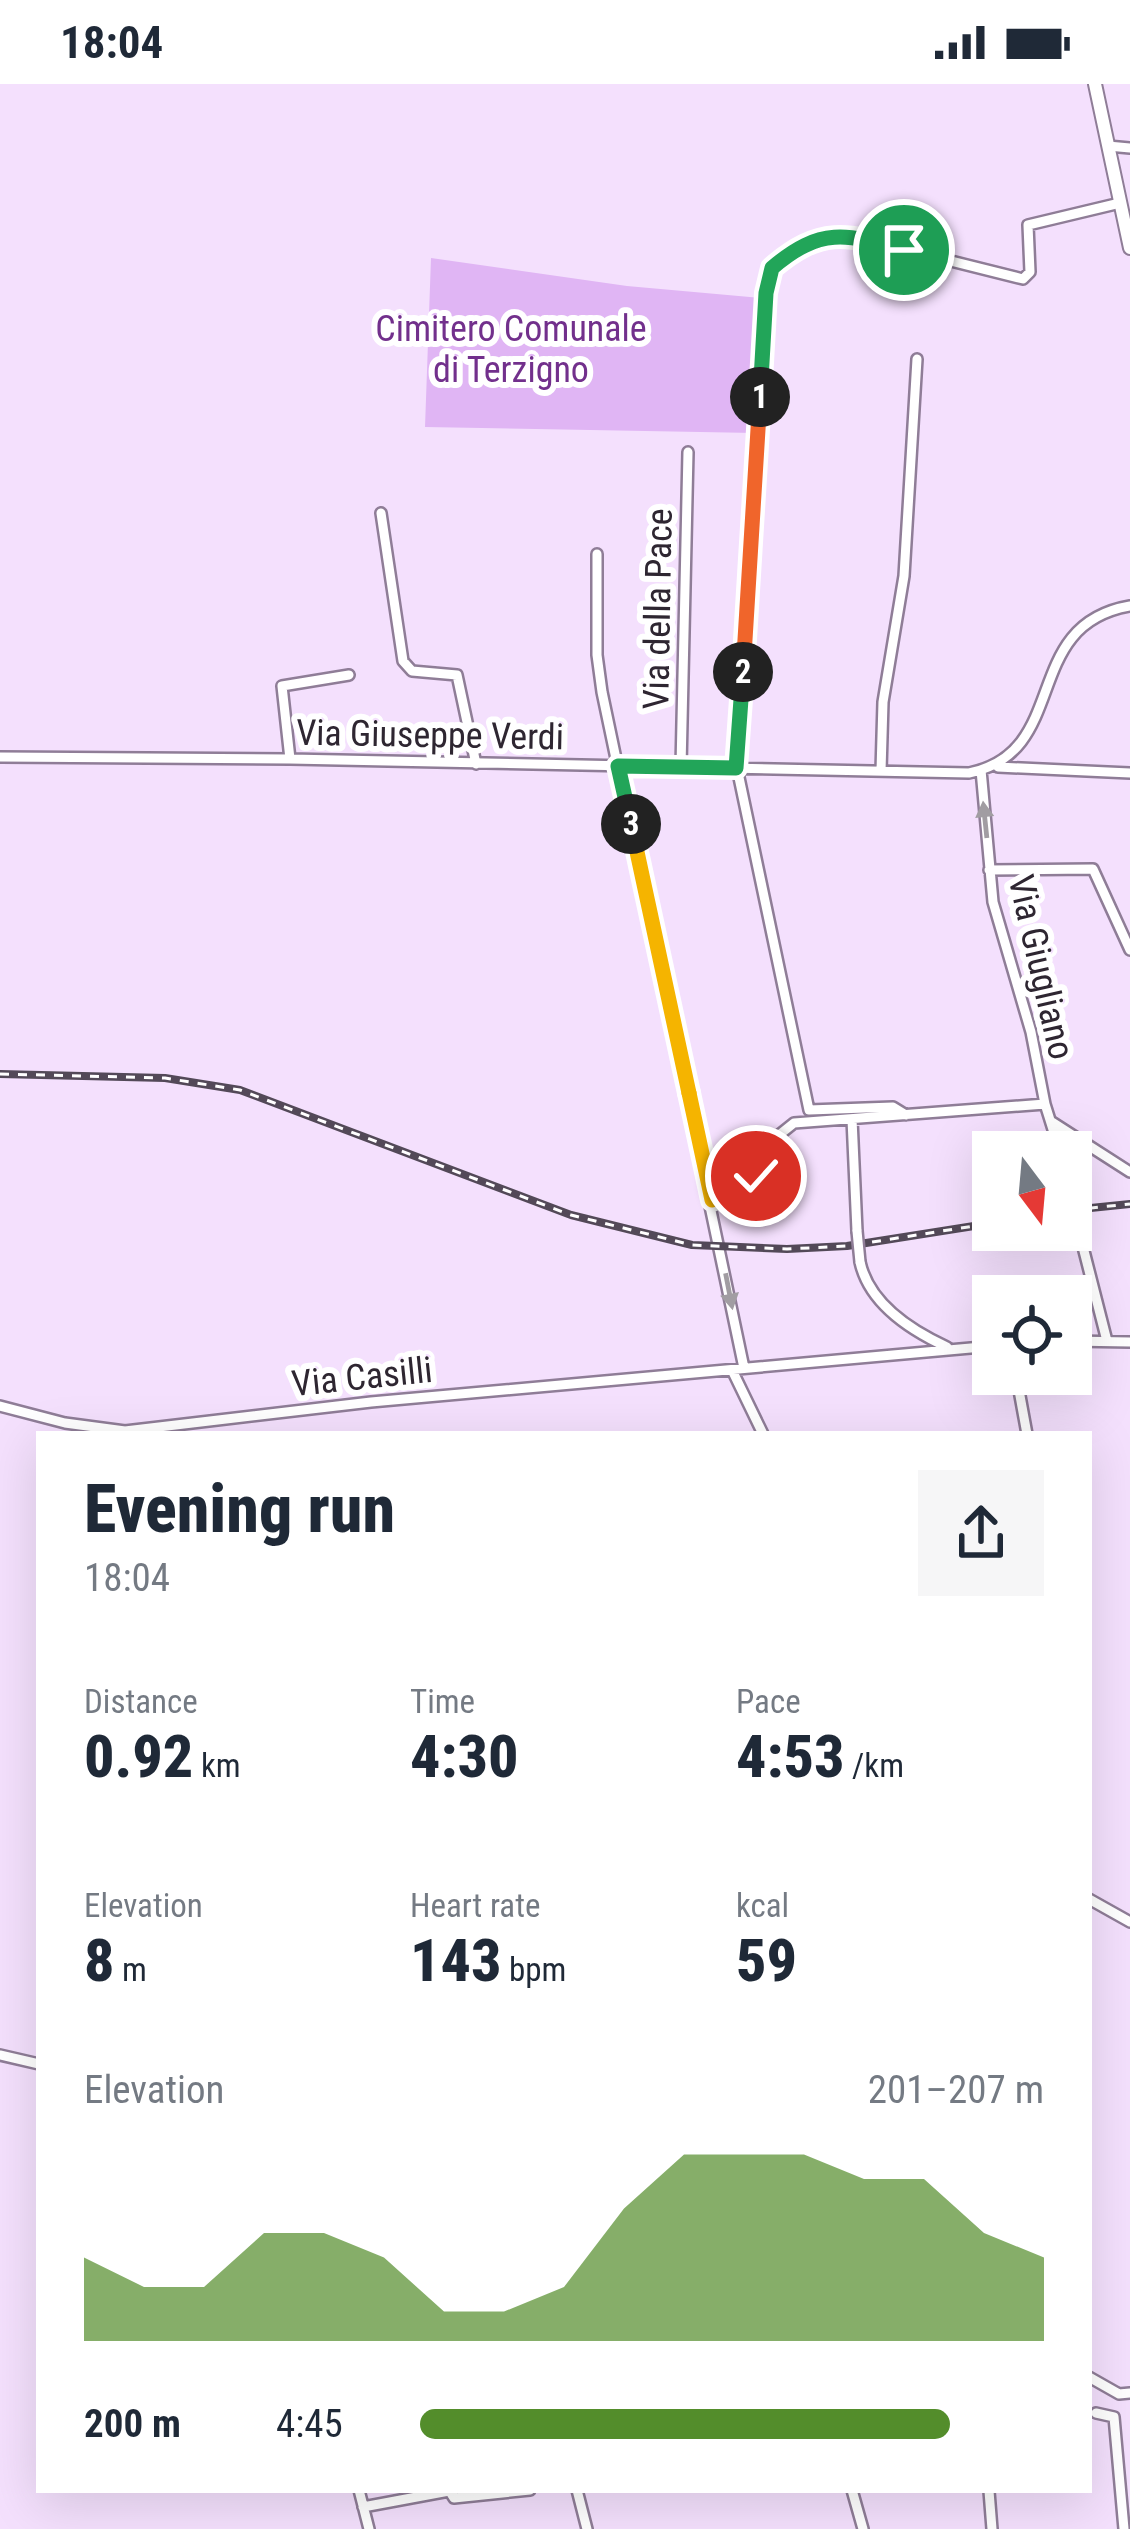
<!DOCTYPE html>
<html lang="en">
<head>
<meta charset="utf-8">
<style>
  body { margin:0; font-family:"Roboto Condensed",sans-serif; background:#f6f6f7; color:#1f2937; height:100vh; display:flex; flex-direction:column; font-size:45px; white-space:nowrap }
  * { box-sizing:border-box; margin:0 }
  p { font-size:39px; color:#747a83 }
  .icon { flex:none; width:66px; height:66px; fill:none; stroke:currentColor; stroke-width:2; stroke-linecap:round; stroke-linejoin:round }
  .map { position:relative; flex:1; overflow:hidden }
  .details { position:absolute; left:36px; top:1347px; width:1056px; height:1062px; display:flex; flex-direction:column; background:#fff; border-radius:0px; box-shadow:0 12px 48px #0002 }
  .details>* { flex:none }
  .needle { width:78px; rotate:164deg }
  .tools { position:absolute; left:972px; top:1047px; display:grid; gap:24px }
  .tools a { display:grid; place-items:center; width:120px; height:120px; border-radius:0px; background:#fff; box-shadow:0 12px 48px #0002; font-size:60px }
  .pin { position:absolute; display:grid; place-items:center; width:102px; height:102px; color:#fff; margin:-51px; border:6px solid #fff; border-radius:50%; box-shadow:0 3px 12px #0007 }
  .km { position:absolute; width:60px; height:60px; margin:-30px; border-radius:50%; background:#222; color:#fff; font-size:33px; line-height:60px; text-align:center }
  .round { display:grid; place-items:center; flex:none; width:126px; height:126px; border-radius:0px; background:#f6f6f7 }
  .head { display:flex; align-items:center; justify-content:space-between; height:204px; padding:0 48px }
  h1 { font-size:66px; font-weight:800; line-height:90px }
  .stats { display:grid; grid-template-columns:repeat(3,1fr); gap:18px; height:204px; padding:12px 48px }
  .stats div { display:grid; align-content:center }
  .stats b { font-size:60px; font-weight:800 }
  .stats small { font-size:33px; font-weight:400 }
  .stats p { font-size:33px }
  .chart { height:336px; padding:24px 48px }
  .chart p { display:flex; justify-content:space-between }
  .chart svg { width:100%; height:216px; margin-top:12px; fill:#538d2b; opacity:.7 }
  ul { padding:0 48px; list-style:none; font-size:39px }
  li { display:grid; grid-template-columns:192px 144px 1fr; align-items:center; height:90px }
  li i { height:30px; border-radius:15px; background:#538d2b }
  .status { display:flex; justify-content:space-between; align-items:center; height:84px; padding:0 60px; background:#fff; direction:ltr }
  .status svg { height:33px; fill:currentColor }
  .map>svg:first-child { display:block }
  .green { fill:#e0b5f4 }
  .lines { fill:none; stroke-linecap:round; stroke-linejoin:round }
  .minor-casing { stroke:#8f7d97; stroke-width:14 }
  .major-casing { stroke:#8f7d97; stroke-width:16 }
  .minor { stroke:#fff; stroke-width:9 }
  .major { stroke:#fff; stroke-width:12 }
  .rail-casing { stroke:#534958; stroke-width:8 }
  .rail { stroke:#fff; stroke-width:3; stroke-dasharray:9; stroke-linecap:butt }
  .minor-bridge-casing { stroke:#8f7d97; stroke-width:14; stroke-linecap:butt }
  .minor-bridge { stroke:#fff; stroke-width:9 }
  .oneway { fill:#a19da2 }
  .split-1-casing { stroke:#fff; stroke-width:24 }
  .split-2-casing { stroke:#fff; stroke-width:24 }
  .split-3-casing { stroke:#fff; stroke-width:24 }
  .split-4-casing { stroke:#fff; stroke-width:24 }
  .split-5-casing { stroke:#fff; stroke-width:24 }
  .split-1 { stroke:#22a559; stroke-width:15 }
  .split-2 { stroke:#f0652b; stroke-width:15 }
  .split-3 { stroke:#22a559; stroke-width:15 }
  .split-4 { stroke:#f5b400; stroke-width:15 }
  .split-5 { stroke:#f5b400; stroke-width:15 }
  .labels { text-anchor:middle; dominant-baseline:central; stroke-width:12; stroke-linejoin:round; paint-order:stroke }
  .park-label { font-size:36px; fill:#72308c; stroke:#fff }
  .street-label { font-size:36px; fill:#2e2631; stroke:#fff }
</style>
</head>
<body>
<div class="status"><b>18:04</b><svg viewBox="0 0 49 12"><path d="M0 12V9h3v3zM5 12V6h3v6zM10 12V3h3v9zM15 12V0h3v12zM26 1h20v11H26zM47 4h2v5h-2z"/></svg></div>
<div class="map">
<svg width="1130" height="2445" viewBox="0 0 1130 2445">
  <rect width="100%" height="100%" fill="#f4e0fd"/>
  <!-- green -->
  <path class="green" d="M431,174l196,28 134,12 -6,135 -330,-6z"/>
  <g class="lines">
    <defs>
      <path id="minor" d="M1108,62l22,2
        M381,429l22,148 9,10 45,4 19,89
        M597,470v101l5,37 142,676
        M0,673l290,2 679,14c103,-21 50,-148 161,-167
        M290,675l-8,-73 67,-11
        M681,683l7,-315
        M998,683l132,6
        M981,686l12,132 38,130 14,72 15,48
        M881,687l2,-69 21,-126 13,-217
        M989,786l104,-1 37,81
        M906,1031l-13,-8 -84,3 -72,-342 31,-491c13,-28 47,-39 75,-43l180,45 7,-7 -2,-47 92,-22
        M852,1035l5,112
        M1052,1038l78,50
        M712,1116l35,-12 27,-49 20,-16 251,-19
        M1071,1116l36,141
        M860,1178c9,41 50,68 87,85
        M1071,1257l59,1
        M732,1286l31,64
        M1016,1290l11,60
        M0,1322l65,17 60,8 246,-29 622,-56
        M1089,1815l41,23
        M0,1971l39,9
        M1089,2293l30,17 11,-1
        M1096,2329l18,4 10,112
        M359,2406l10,39
        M449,2406l5,8 76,-8
        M577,2406l10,39
        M852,2406l11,39
        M989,2407l3,38
        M363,2423l86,-16"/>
      <path id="major" d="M1095,0l35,164"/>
    </defs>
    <!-- minor casing -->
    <use href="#minor" class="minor-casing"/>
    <!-- major casing -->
    <use href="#major" class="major-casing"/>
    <!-- minor -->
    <use href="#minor" class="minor"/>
    <!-- major -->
    <use href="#major" class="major"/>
    <defs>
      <path id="rail" d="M0,990l165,4 75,12 331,125 121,30 95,4 60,-3 146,-23
        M1071,1126l59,-6"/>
    </defs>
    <!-- rail casing -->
    <use href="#rail" class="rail-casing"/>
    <!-- rail -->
    <use href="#rail" class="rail"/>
    <defs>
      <path id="minor-bridge" d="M857,1147l3,31"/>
    </defs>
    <!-- minor-bridge casing -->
    <use href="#minor-bridge" class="minor-bridge-casing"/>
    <!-- minor-bridge -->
    <use href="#minor-bridge" class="minor-bridge"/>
  </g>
  <!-- one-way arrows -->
  <defs><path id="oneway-solid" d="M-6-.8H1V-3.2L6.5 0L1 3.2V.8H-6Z" transform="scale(3)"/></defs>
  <g class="oneway">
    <use href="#oneway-solid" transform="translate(985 736) rotate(-96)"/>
    <use href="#oneway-solid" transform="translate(729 1207) rotate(79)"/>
  </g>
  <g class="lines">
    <defs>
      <path id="split-1" d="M760,313l6,-104 6,-25c49,-42 75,-34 132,-18"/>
      <path id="split-2" d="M743,588l17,-275"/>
      <path id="split-3" d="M631,740l-13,-58 118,2 7,-96"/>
      <path id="split-4" d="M631,740l58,269"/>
      <path id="split-5" d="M689,1009l23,107 35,-12 9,-12"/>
    </defs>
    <!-- split-1 casing -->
    <use href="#split-1" class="split-1-casing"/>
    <!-- split-2 casing -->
    <use href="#split-2" class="split-2-casing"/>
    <!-- split-3 casing -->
    <use href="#split-3" class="split-3-casing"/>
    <!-- split-4 casing -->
    <use href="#split-4" class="split-4-casing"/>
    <!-- split-5 casing -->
    <use href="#split-5" class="split-5-casing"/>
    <!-- split-1 -->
    <use href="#split-1" class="split-1"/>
    <!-- split-2 -->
    <use href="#split-2" class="split-2"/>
    <!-- split-3 -->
    <use href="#split-3" class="split-3"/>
    <!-- split-4 -->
    <use href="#split-4" class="split-4"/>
    <!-- split-5 -->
    <use href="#split-5" class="split-5"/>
  </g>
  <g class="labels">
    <!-- park labels -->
    <g class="park-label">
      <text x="511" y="245">Cimitero Comunale<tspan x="511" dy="41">di Terzigno</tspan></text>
    </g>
    <!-- street labels -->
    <g class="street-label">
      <text transform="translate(658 525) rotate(-89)">Via della Pace</text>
      <text transform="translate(430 651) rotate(1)">Via Giuseppe Verdi</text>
      <text transform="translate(1041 883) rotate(77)">Via Giugliano</text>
      <text transform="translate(362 1293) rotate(-6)">Via Casilli</text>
    </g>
  </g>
</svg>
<div class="tools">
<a><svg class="needle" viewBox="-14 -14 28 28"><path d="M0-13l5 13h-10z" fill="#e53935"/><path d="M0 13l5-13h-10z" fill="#747a83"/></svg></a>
<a><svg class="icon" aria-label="locate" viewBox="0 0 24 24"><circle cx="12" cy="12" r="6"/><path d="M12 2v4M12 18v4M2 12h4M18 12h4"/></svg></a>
</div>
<div class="pin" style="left:904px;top:166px;background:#1e9e55"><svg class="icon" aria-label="arrive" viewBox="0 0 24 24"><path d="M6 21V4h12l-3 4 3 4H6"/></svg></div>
<div class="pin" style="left:756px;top:1092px;background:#d93025"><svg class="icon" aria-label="check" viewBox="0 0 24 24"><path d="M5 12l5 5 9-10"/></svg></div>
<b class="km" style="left:760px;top:313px">1</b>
<b class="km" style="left:743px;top:588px">2</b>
<b class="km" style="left:631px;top:740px">3</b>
<section class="details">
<div class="head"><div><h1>Evening run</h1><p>18:04</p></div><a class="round"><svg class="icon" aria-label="share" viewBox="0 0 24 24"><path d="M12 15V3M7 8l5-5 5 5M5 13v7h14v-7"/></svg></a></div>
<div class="stats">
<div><p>Distance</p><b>0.92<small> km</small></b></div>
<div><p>Time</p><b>4:30</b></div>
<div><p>Pace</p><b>4:53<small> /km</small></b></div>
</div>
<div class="stats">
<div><p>Elevation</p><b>8<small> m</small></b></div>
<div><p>Heart rate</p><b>143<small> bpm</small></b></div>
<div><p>kcal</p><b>59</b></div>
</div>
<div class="chart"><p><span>Elevation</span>201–207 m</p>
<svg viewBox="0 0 160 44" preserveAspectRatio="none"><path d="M0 44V27L10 33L20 33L30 22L40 22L50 27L60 38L70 38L80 33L90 17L100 6L110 6L120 6L130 11L140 11L150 22L160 27V44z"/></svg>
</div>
<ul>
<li><b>200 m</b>4:45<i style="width:85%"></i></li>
</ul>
</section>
</div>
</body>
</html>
